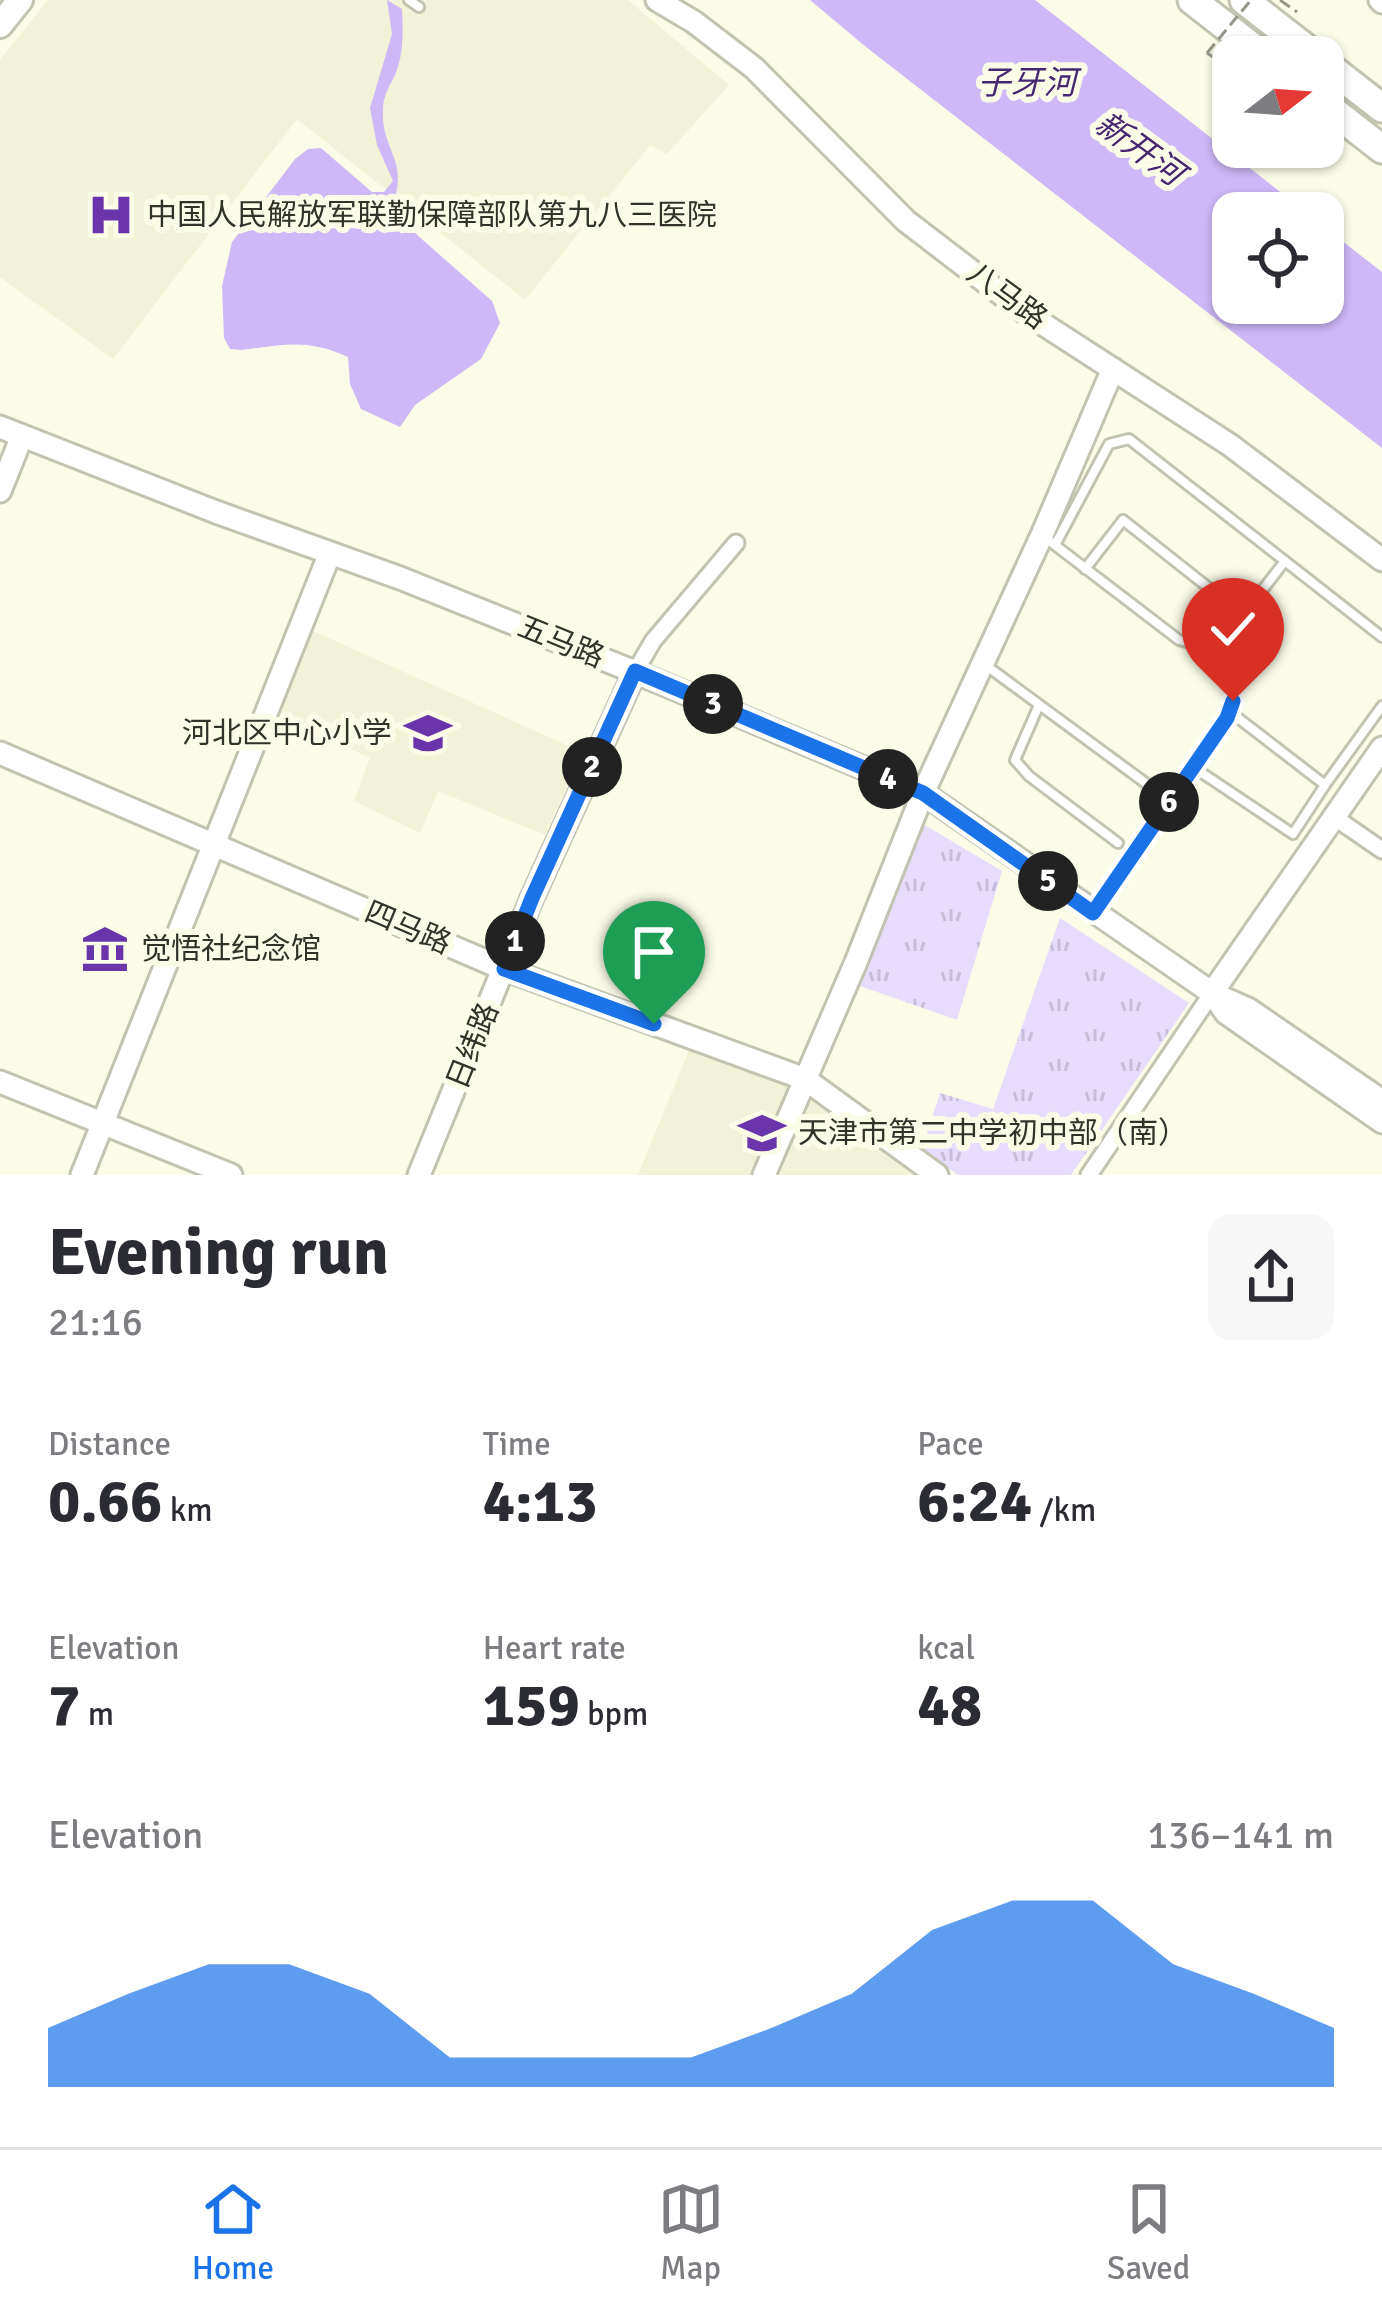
<!DOCTYPE html>
<html lang="en">
<head>
<meta charset="utf-8">
<style>
  body { margin:0; font-family:Signika,"Noto Sans SC",sans-serif; background:#f7f7f7; color:#2b2b33; height:100vh; display:flex; flex-direction:column; font-size:45px; white-space:nowrap }
  * { box-sizing:border-box; margin:0 }
  p { font-size:39px; color:#7c7c81 }
  .icon { flex:none; width:66px; height:66px; fill:none; stroke:currentColor; stroke-width:2; stroke-linecap:round; stroke-linejoin:round }
  .map { position:relative; height:1175px; overflow:hidden }
  .panel { display:flex; flex-direction:column; background:#fff; flex:1 }
  .panel>* { flex:none }
  .needle { width:78px; rotate:73deg }
  .controls { position:absolute; left:1212px; top:36px; display:grid; gap:24px }
  .controls a { display:grid; place-items:center; width:132px; height:132px; border-radius:24px; background:#fff; box-shadow:0 3px 9px #0004; font-size:60px }
  .pin { position:absolute; display:grid; place-items:center; width:102px; height:102px; color:#fff; margin:-123px -51px; border-radius:50% 50% 50% 0; rotate:-45deg; box-shadow:0 0 12px #0007 }
  .pin .icon { rotate:45deg }
  .km { position:absolute; width:60px; height:60px; margin:-30px; border-radius:50%; background:#222; color:#fff; font-size:33px; line-height:60px; text-align:center }
  .round { display:grid; place-items:center; flex:none; width:126px; height:126px; border-radius:24px; background:#f7f7f7 }
  .summary { display:flex; align-items:center; justify-content:space-between; height:204px; padding:0 48px }
  h1 { font-size:66px; font-weight:700; line-height:90px }
  .metrics { display:grid; grid-template-columns:repeat(3,1fr); gap:18px; height:204px; padding:12px 48px }
  .metrics div { display:grid; align-content:center }
  .metrics b { font-size:60px; font-weight:700 }
  .metrics small { font-size:33px; font-weight:400 }
  .metrics p { font-size:33px }
  .chart { height:336px; padding:24px 48px }
  .chart p { display:flex; justify-content:space-between }
  .chart svg { width:100%; height:216px; margin-top:12px; fill:#1a73e8; opacity:.7 }
  .tabs { display:flex; justify-content:space-around; align-items:center; height:168px; border-top:3px solid #e1e1e2; background:#fff; font-size:33px; color:#7c7c81 }
  .tabs a { display:grid; justify-items:center; gap:6px }
  .tabs .current { color:#1a73e8 }
  .map>svg:first-child { display:block }
  .built { fill:#f1f2d7 }
  .grass { fill:url(#grass-tufts) }
  .water { fill:#ceb8f8 }
  .lines { fill:none; stroke-linecap:round; stroke-linejoin:round }
  .lane-casing { stroke:#c2c3b0; stroke-width:14 }
  .street-casing { stroke:#c2c3b0; stroke-width:21 }
  .secondary-casing { stroke:#c2c3b0; stroke-width:27 }
  .primary-casing { stroke:#c2c3b0; stroke-width:30 }
  .highway-casing { stroke:#c2c3b0; stroke-width:33 }
  .path { stroke:#959688; stroke-width:3; stroke-dasharray:12 6; stroke-linecap:butt }
  .lane { stroke:#fff; stroke-width:8 }
  .street { stroke:#fff; stroke-width:15 }
  .secondary { stroke:#fff; stroke-width:21 }
  .primary { stroke:#fff; stroke-width:24 }
  .highway { stroke:#fff; stroke-width:27 }
  .path-bridge { stroke:#959688; stroke-width:3; stroke-dasharray:12 6; stroke-linecap:butt }
  .route-casing { stroke:#fff; stroke-width:24 }
  .route { stroke:#1a73e8; stroke-width:15 }
  .labels { text-anchor:middle; dominant-baseline:central; stroke-width:12; stroke-linejoin:round; paint-order:stroke }
  .poi-label { font-size:30px; fill:#31322a; stroke:#fbfce8; text-anchor:start }
  .street-label { font-size:30px; fill:#31322a; stroke:#fbfce8 }
  .water-label { font-size:33px; font-style:italic; fill:#46266f; stroke:#fbfce8 }
</style>
</head>
<body>
<div class="map">
<svg width="1382" height="1175" viewBox="0 0 1382 1175">
  <defs>
    <pattern id="grass-tufts" width="24" height="20" patternUnits="userSpaceOnUse" patternTransform="scale(3)"><rect width="24" height="20" fill="#e7dcfd"/><path d="M3 7l-1-3M5 7V3M7 7l1-3M15 17l-1-3M17 17v-4M19 17l1-3" fill="none" stroke="#c7bdd9"/></pattern>
  </defs>
  <rect width="100%" height="100%" fill="#fbfce8"/>
  <!-- built -->
  <path class="built" d="M48,0h580l101,85 -62,69 -17,-9 -125,155 -228,-181 -184,240 -113,-82v-217z
    M313,631l269,121 -37,83 -107,-44 -18,42 -66,-32 16,-43 -95,-44z
    M690,1048l121,42 116,85h-289z"/>
  <!-- grass -->
  <path class="grass" d="M923,824l79,47 -45,149 -97,-34z
    M1060,918l129,85 -118,172h-113l-36,-26 18,-56 53,16z"/>
  <!-- water -->
  <path class="water" d="M387,0l15,9c1,22 2,45 -7,66 -6,12 -12,21 -12,35 -2,43 29,50 7,101l102,90 8,22 -19,36 -66,46 -15,22 -39,-18 -11,-25 -2,-27c-42,-19 -64,-12 -107,-7l-11,-1 -6,-11 -2,-52 10,-44 63,-83 13,-10 13,-1 51,44h12l9,-11 -16,-36 -7,-37 22,-74z
    M810,0h225l272,213h-74v90h90v-77l59,46v176l-516,-401z"/>
  <g class="lines">
    <defs>
      <path id="lane" d="M409,0l10,7
        M1043,536l136,104 37,10c21,26 22,36 11,67l-133,194
        M1055,545l54,-101 20,-5 253,198
        M1085,569l38,-49 120,95
        M1216,650l69,-89
        M984,664l186,137
        M1039,705l-24,55 14,16 89,67
        M1229,711l96,74 57,-79
        M1193,767l100,67 32,-49"/>
      <path id="street" d="M635,672l18,-31 83,-98
        M1334,817l48,33
        M1089,1175l123,-182"/>
      <path id="secondary" d="M657,0l37,22 60,46 152,153 120,92 204,132 152,115
        M1380,0l2,2
        M0,427l216,85 184,66 235,94 288,121 289,200 36,16 134,92
        M0,491l22,-55
        M1382,748l-170,245 14,20 156,109
        M0,753l504,216 301,110 132,96
        M0,1082l231,93
        M82,1175l248,-622
        M419,1175l113,-277 103,-226
        M764,1175l92,-213 67,-169 119,-258 71,-166"/>
      <path id="primary" d="M0,25l20,-25"/>
      <path id="highway" d="M1192,0l73,57
        M1244,0l73,57
        M1323,62l59,46
        M1323,103l59,46"/>
    </defs>
    <!-- lane casing -->
    <use href="#lane" class="lane-casing"/>
    <!-- street casing -->
    <use href="#street" class="street-casing"/>
    <!-- secondary casing -->
    <use href="#secondary" class="secondary-casing"/>
    <!-- primary casing -->
    <use href="#primary" class="primary-casing"/>
    <!-- highway casing -->
    <use href="#highway" class="highway-casing"/>
    <!-- path -->
    <path class="path" d="M1280,0l17,12
      M1207,53l26,17"/>
    <!-- lane -->
    <use href="#lane" class="lane"/>
    <!-- street -->
    <use href="#street" class="street"/>
    <!-- secondary -->
    <use href="#secondary" class="secondary"/>
    <!-- primary -->
    <use href="#primary" class="primary"/>
    <!-- highway -->
    <use href="#highway" class="highway"/>
    <!-- path-bridge -->
    <path class="path-bridge" d="M1207,53l44,-53"/>
  </g>
  <g class="lines">
    <defs>
      <path id="route" d="M654,1024l-150,-55 28,-71 103,-227 288,122 170,120 134,-195 6,-17"/>
    </defs>
    <!-- route casing -->
    <use href="#route" class="route-casing"/>
    <!-- route -->
    <use href="#route" class="route"/>
  </g>
  <!-- icons -->
  <defs>
    <symbol id="hospital-bare" viewBox="-9 -9 18 18"><path d="M-5-5h3v3.5h4V-5h3V5h-3V1.5h-4V5h-3Z" fill="#6a34ab" stroke="#fbfce8" stroke-width="2.5" paint-order="stroke"/></symbol>
    <symbol id="school-bare" viewBox="-9 -9 18 18"><path d="M0-5L7-2L0 1L-7-2ZM-4 1L0 2.5L4 1V4Q0 6-4 4Z" fill="#6a34ab" stroke="#fbfce8" stroke-width="2.5" paint-order="stroke"/></symbol>
    <symbol id="museum-bare" viewBox="-9 -9 18 18"><path d="M0-6L6-3V-2H-6V-3ZM-5-1h2V3h-2ZM-1-1h2V3h-2ZM3-1h2V3H3ZM-6 4H6V6H-6Z" fill="#6a34ab" stroke="#fbfce8" stroke-width="2.5" paint-order="stroke"/></symbol>
  </defs>
  <g fill-rule="evenodd">
    <use href="#hospital-bare" x="78" y="182" width="66" height="66"/>
    <use href="#school-bare" x="395" y="700" width="66" height="66"/>
    <use href="#museum-bare" x="72" y="916" width="66" height="66"/>
    <use href="#school-bare" x="729" y="1100" width="66" height="66"/>
  </g>
  <g class="labels">
    <!-- poi labels -->
    <g class="poi-label">
      <text x="147" y="215">中国人民解放军联勤保障部队第九八三医院</text>
      <text x="392" y="733" text-anchor="end">河北区中心小学</text>
      <text x="141" y="949">觉悟社纪念馆</text>
      <text x="798" y="1133">天津市第二中学初中部（南）</text>
    </g>
    <!-- street labels -->
    <g class="street-label">
      <text transform="translate(1007 296) rotate(36)">八马路</text>
      <text transform="translate(561 642) rotate(22)">五马路</text>
      <text transform="translate(408 928) rotate(23)">四马路</text>
      <text transform="translate(473 1046) rotate(-68)">日纬路</text>
    </g>
    <!-- water labels -->
    <g class="water-label">
      <text x="1027" y="83">子牙河</text>
      <text transform="translate(1139 149) rotate(36)">新开河</text>
    </g>
  </g>
</svg>
<div class="controls">
<a><svg class="needle" viewBox="-14 -14 28 28"><path d="M0-13l5 13h-10z" fill="#e53935"/><path d="M0 13l5-13h-10z" fill="#7c7c81"/></svg></a>
<a><svg class="icon" aria-label="locate" viewBox="0 0 24 24"><circle cx="12" cy="12" r="6"/><path d="M12 2v4M12 18v4M2 12h4M18 12h4"/></svg></a>
</div>
<div class="pin" style="left:654px;top:1024px;background:#1e9e55"><svg class="icon" aria-label="arrive" viewBox="0 0 24 24"><path d="M6 21V4h12l-3 4 3 4H6"/></svg></div>
<div class="pin" style="left:1233px;top:701px;background:#d93025"><svg class="icon" aria-label="check" viewBox="0 0 24 24"><path d="M5 12l5 5 9-10"/></svg></div>
<b class="km" style="left:515px;top:941px">1</b>
<b class="km" style="left:592px;top:767px">2</b>
<b class="km" style="left:713px;top:704px">3</b>
<b class="km" style="left:888px;top:779px">4</b>
<b class="km" style="left:1048px;top:881px">5</b>
<b class="km" style="left:1169px;top:802px">6</b>
</div>
<section class="panel">
<div class="summary"><div><h1>Evening run</h1><p>21:16</p></div><a class="round"><svg class="icon" aria-label="share" viewBox="0 0 24 24"><path d="M12 15V3M7 8l5-5 5 5M5 13v7h14v-7"/></svg></a></div>
<div class="metrics">
<div><p>Distance</p><b>0.66<small> km</small></b></div>
<div><p>Time</p><b>4:13</b></div>
<div><p>Pace</p><b>6:24<small> /km</small></b></div>
</div>
<div class="metrics">
<div><p>Elevation</p><b>7<small> m</small></b></div>
<div><p>Heart rate</p><b>159<small> bpm</small></b></div>
<div><p>kcal</p><b>48</b></div>
</div>
<div class="chart"><p><span>Elevation</span>136–141 m</p>
<svg viewBox="0 0 160 44" preserveAspectRatio="none"><path d="M0 44V32L10 25L20 19L30 19L40 25L50 38L60 38L70 38L80 38L90 32L100 25L110 12L120 6L130 6L140 19L150 25L160 32V44z"/></svg>
</div>
</section>
<nav class="tabs">
<a class="current"><svg class="icon" aria-label="home" viewBox="0 0 24 24"><path d="M3 11l9-7 9 7M6 9v11h12V9"/></svg>Home</a>
<a><svg class="icon" aria-label="map" viewBox="0 0 24 24"><path d="M3 6l6-2 6 2 6-2v14l-6 2-6-2-6 2zM9 4v14M15 6v14"/></svg>Map</a>
<a><svg class="icon" aria-label="saved" viewBox="0 0 24 24"><path d="M7 4h10v16l-5-4-5 4z"/></svg>Saved</a>
</nav>
</body>
</html>
